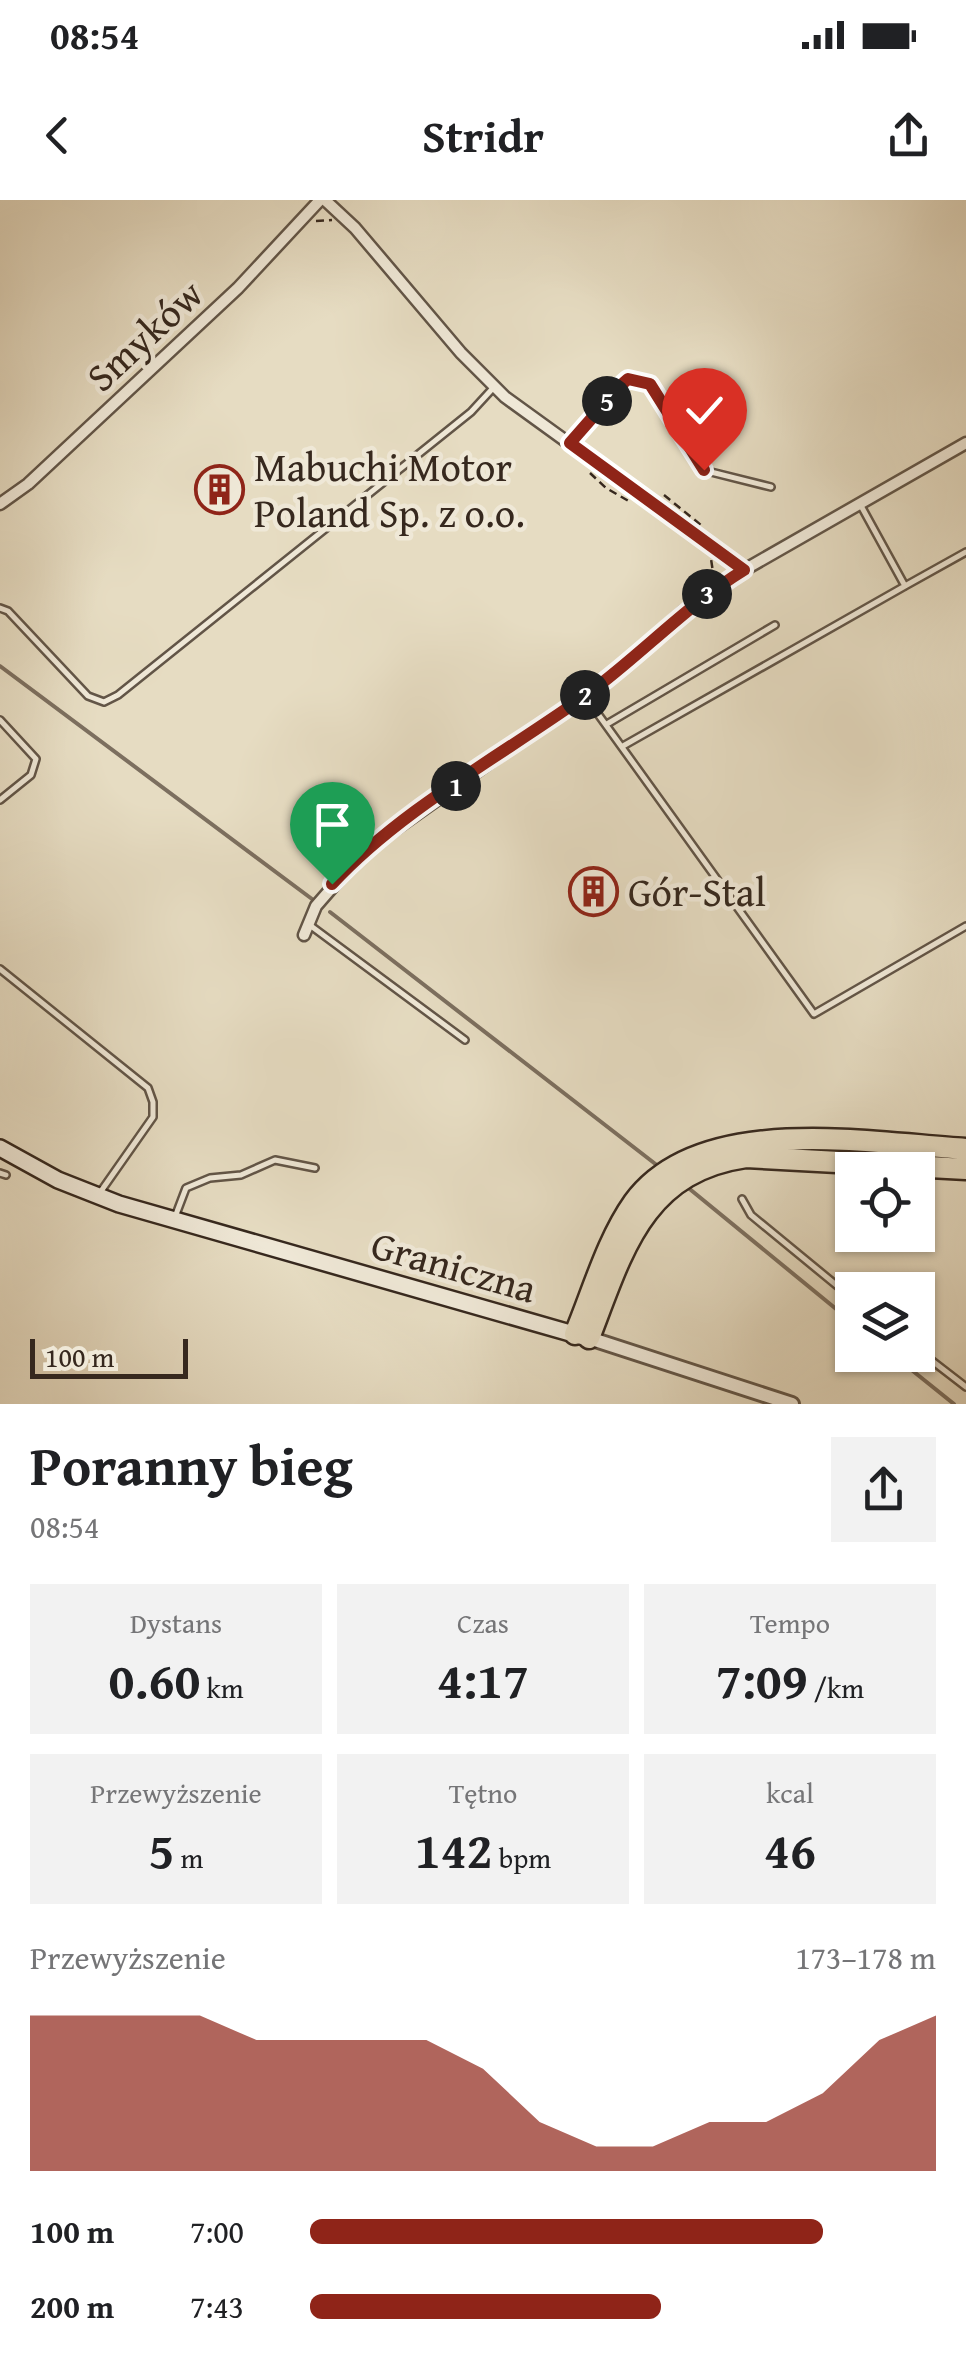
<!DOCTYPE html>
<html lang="pl">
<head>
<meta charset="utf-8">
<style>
  body { margin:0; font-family:"Gentium Book Plus",serif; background:#f2f2f2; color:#202124; height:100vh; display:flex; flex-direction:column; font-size:38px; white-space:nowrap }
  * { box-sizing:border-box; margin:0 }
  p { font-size:32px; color:#757577 }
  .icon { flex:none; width:55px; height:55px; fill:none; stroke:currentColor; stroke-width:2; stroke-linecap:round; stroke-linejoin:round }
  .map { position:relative; height:1204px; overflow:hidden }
  .side { display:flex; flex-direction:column; background:#fff; flex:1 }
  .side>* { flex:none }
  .fabs { position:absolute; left:835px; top:952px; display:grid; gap:20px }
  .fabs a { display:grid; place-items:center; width:100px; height:100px; border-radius:0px; background:#fff; box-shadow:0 2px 8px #0004; font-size:50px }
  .scale { position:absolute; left:30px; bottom:25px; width:158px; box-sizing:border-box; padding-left:10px; border:5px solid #36281e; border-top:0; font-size:28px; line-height:35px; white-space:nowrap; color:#36281e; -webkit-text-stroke:8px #efe8d7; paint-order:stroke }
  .pin { position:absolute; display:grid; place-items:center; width:85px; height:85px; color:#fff; margin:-102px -42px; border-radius:50% 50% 50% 0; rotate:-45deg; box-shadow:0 0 10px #0007 }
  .pin .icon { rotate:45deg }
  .km { position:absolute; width:50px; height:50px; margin:-25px; border-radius:50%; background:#222; color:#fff; font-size:28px; line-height:50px; text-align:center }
  .round { display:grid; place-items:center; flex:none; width:105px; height:105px; border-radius:0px; background:#f2f2f2 }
  .overview { display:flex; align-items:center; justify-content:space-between; height:170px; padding:0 30px }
  h1 { font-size:55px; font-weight:600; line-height:75px }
  .metrics { display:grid; grid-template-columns:repeat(3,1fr); gap:15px; height:170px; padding:10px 30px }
  .metrics div { display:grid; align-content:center; border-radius:0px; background:#f2f2f2; text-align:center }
  .metrics b { font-size:50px; font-weight:600 }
  .metrics small { font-size:28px; font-weight:400 }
  .metrics p { font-size:28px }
  .chart { height:280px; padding:20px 30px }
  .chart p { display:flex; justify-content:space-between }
  .chart svg { width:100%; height:180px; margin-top:10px; fill:#8f2418; opacity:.7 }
  ul { padding:0 30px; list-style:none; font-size:32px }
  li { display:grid; grid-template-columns:160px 120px 1fr; align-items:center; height:75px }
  li i { height:25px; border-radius:12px; background:#8f2418 }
  .status { display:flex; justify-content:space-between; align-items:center; height:70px; padding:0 50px; background:#fff; direction:ltr }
  .status svg { height:28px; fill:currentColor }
  header { display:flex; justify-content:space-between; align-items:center; height:130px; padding:0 30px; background:#fff; font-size:45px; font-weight:600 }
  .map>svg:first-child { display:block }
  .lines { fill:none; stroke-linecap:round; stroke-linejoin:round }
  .stream { stroke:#7c6f5f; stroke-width:4 }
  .service-casing { stroke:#625547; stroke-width:10 }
  .minor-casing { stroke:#625547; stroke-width:15 }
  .tertiary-casing { stroke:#625547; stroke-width:18 }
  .secondary-casing { stroke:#36281e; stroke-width:20 }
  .motorway-casing { stroke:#36281e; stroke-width:25 }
  .path { stroke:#36281e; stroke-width:2.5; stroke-dasharray:8 5; stroke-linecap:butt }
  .service { stroke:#efe8d7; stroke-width:5 }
  .minor { stroke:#efe8d7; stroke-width:10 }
  .tertiary { stroke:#efe8d7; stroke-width:12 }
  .secondary { stroke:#efe8d7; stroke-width:15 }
  .motorway { stroke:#e6dcc2; stroke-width:20 }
  .route-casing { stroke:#fff; stroke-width:20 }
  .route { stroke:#8f2418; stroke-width:12 }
  .labels { text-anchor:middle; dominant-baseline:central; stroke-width:9; stroke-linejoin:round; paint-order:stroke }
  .street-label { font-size:40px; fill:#36281e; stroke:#efe8d7 }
  .poi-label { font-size:40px; fill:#36281e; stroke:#efe8d7; text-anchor:start }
</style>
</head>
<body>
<div class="status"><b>08:54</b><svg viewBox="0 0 49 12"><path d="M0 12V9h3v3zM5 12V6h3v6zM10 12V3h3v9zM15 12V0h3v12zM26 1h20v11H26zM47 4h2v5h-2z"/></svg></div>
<header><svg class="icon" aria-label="back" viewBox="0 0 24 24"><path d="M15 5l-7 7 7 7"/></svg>Stridr<svg class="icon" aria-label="share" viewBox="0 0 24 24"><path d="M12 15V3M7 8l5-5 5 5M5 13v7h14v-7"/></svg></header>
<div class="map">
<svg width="966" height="1204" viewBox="0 0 966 1204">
  <rect width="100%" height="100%" fill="#e6dcc2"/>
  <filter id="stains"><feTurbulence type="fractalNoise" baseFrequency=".002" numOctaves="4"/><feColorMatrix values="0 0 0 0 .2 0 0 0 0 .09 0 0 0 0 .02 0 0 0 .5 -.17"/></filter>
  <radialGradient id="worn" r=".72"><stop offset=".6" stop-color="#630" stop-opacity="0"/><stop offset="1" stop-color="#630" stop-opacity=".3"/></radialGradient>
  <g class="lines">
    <!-- stream -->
    <path class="stream" d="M0,466l312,233
      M330,712l328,254
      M686,986l166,136
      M893,1155l61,49"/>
    <defs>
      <path id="service" d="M570,243l50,-57c11,-9 17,-7 30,-2l53,86 68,17
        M860,304l45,82 61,-34
        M0,408l8,3 80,85 16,6 14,-7 353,-283 23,-25
        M585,496l229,318 152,-88
        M0,520l36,39 -5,16 -31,25
        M607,524l168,-99
        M623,546l282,-160
        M311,726l154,114
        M0,769l148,119 5,14v15l-54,77
        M0,973l6,2
        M742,999l9,16 101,83
        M175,1017l11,-29 24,-10 31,-3 34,-15 40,8
        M918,1150l48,37"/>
      <path id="minor" d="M325,0l30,28 106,125 44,44 239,173
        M0,304l28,-20 210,-196 82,-88
        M304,735l12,-29 47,-54 238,-168 83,-73 60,-41 222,-127"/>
      <path id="tertiary" d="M589,1138l203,66"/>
      <path id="secondary" d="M0,948l58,32 61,24 465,133"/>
      <path id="motorway" d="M575,1134c18,-43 32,-94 59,-132 66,-90 235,-59 332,-53
        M589,1138c33,-85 53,-166 157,-181l220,12"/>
    </defs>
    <!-- service casing -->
    <use href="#service" class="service-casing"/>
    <!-- minor casing -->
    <use href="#minor" class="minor-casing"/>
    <!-- tertiary casing -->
    <use href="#tertiary" class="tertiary-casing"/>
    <!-- secondary casing -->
    <use href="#secondary" class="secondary-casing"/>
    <!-- motorway casing -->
    <use href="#motorway" class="motorway-casing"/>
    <!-- path -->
    <path class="path" d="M316,21l16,-1
      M590,273l16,15 26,15
      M664,295l37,30
      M709,380l4,-8 -2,-13"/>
    <!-- service -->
    <use href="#service" class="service"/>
    <!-- minor -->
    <use href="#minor" class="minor"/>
    <!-- tertiary -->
    <use href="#tertiary" class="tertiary"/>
    <!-- secondary -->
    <use href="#secondary" class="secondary"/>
    <!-- motorway -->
    <use href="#motorway" class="motorway"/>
  </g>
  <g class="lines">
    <defs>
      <path id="route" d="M332,684c69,-75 174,-131 257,-191 54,-40 98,-88 155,-123l-174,-127 50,-57 8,-7 22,5 54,86"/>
    </defs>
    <!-- route casing -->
    <use href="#route" class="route-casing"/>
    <!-- route -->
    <use href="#route" class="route"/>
  </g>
  <!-- icons -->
  <defs>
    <symbol id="building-ring" viewBox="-11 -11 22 22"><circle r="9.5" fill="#efe8d7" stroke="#8f2418" stroke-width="1.5"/><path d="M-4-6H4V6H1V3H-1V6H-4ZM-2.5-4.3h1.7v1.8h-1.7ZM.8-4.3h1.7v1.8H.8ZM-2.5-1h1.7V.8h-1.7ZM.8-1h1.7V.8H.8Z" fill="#8f2418"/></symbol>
  </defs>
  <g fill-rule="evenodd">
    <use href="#building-ring" x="192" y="262" width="55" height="55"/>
    <use href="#building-ring" x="566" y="664" width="55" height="55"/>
  </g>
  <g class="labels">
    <!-- street labels -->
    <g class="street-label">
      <text transform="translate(144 135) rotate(-43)">Smyków</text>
      <text transform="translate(454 1066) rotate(16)">Graniczna</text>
    </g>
    <!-- poi labels -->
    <g class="poi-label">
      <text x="254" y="266">Mabuchi Motor<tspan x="254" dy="46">Poland Sp. z o.o.</tspan></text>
      <text x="628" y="691">Gór-Stal</text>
    </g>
  </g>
  <rect width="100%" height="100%" filter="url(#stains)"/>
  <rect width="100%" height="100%" fill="url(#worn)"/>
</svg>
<div class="fabs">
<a><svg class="icon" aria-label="locate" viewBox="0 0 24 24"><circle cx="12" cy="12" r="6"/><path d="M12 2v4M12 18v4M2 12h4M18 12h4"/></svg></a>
<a><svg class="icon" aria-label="layers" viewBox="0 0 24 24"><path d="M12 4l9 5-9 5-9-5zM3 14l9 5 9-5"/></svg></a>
</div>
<div class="scale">100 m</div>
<div class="pin" style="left:332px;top:684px;background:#1e9e55"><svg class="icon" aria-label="arrive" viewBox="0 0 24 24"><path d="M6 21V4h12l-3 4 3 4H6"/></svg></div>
<div class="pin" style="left:704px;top:270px;background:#d93025"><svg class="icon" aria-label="check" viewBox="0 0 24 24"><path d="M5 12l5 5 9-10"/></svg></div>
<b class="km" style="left:456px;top:586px">1</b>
<b class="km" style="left:585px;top:495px">2</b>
<b class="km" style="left:707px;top:394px">3</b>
<b class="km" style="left:607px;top:201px">5</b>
</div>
<section class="side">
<div class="overview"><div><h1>Poranny bieg</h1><p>08:54</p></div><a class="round"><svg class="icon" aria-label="share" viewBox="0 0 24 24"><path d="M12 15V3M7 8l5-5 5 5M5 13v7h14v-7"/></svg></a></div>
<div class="metrics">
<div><p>Dystans</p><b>0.60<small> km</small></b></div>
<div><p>Czas</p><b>4:17</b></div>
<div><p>Tempo</p><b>7:09<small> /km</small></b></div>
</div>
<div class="metrics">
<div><p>Przewyższenie</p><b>5<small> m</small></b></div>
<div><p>Tętno</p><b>142<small> bpm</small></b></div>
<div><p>kcal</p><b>46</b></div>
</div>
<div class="chart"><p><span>Przewyższenie</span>173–178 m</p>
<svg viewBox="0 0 160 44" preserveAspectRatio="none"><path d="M0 44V6L10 6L20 6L30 6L40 12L50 12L60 12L70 12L80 19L90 32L100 38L110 38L120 32L130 32L140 25L150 12L160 6V44z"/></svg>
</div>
<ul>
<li><b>100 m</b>7:00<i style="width:82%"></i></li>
<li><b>200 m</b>7:43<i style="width:56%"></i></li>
</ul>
</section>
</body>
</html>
